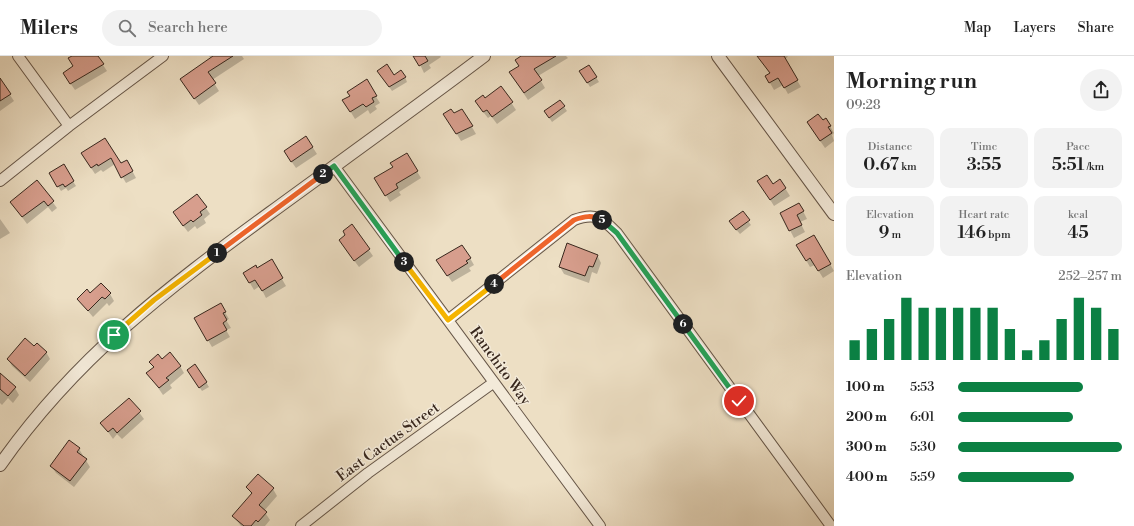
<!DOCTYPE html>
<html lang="en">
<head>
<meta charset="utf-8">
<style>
  body { margin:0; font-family:"Libre Bodoni",serif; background:#f2f2f2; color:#222; height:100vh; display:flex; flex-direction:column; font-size:15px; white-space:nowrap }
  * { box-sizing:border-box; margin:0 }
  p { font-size:13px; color:#767676 }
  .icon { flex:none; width:22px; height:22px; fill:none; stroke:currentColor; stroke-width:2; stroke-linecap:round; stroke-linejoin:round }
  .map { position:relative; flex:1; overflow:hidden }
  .drawer { display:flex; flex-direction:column; background:#fff; width:300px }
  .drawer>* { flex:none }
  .pin { position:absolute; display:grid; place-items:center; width:34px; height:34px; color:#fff; margin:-17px; border:2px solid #fff; border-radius:50%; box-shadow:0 1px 4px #0007 }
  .km { position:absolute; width:20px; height:20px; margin:-10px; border-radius:50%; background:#222; color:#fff; font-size:11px; line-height:20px; text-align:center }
  .round { display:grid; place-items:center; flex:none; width:42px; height:42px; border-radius:21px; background:#f2f2f2 }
  .overview { display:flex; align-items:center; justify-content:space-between; height:68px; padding:0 12px }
  h1 { font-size:22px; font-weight:600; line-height:30px }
  .metrics { display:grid; grid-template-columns:repeat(3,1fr); gap:6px; height:68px; padding:4px 12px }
  .metrics div { display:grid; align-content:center; border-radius:10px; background:#f2f2f2; text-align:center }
  .metrics b { font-size:17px; font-weight:600 }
  .metrics small { font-size:11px; font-weight:400 }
  .metrics p { font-size:11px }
  .chart { height:112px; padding:8px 12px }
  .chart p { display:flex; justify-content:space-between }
  .chart svg { width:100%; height:72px; margin-top:4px; stroke:#0b8043; stroke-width:6 }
  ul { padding:0 12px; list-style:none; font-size:13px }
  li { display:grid; grid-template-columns:64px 48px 1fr; align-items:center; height:30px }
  li i { height:10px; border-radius:5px; background:#0b8043 }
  header { display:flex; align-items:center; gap:24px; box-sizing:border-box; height:56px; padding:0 20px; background:#fff; border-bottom:1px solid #e0e0e0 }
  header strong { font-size:19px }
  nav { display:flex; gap:22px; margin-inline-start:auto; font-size:14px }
  .search { width:280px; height:36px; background:#f2f2f2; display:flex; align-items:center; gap:10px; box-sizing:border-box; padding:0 14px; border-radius:22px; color:#767676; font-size:15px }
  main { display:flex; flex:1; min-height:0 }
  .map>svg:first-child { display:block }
  .shadow { fill:#0003 }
  .building { fill:#d79e8d; stroke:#38271d }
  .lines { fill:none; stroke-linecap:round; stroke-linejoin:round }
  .minor-casing { stroke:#655547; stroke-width:12 }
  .tertiary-casing { stroke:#655547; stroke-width:14 }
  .minor { stroke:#f3ead9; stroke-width:10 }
  .tertiary { stroke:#f3ead9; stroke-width:12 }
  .split-1-casing { stroke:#fff; stroke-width:8 }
  .split-2-casing { stroke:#fff; stroke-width:8 }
  .split-3-casing { stroke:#fff; stroke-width:8 }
  .split-4-casing { stroke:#fff; stroke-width:8 }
  .split-5-casing { stroke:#fff; stroke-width:8 }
  .split-6-casing { stroke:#fff; stroke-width:8 }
  .split-7-casing { stroke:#fff; stroke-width:8 }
  .split-1 { stroke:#f5b400; stroke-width:5 }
  .split-2 { stroke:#f0652b; stroke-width:5 }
  .split-3 { stroke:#22a559; stroke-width:5 }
  .split-4 { stroke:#f5b400; stroke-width:5 }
  .split-5 { stroke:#f0652b; stroke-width:5 }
  .split-6 { stroke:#22a559; stroke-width:5 }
  .split-7 { stroke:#22a559; stroke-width:5 }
  .labels { text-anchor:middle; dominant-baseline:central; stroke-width:3; stroke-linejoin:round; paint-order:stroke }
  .street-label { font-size:15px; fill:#38271d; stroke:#f3ead9 }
</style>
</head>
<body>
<header>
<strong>Milers</strong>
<div class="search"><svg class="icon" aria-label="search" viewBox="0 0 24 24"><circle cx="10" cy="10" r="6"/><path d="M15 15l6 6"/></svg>Search here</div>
<nav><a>Map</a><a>Layers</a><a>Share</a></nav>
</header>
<main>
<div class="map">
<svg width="834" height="470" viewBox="0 0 834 470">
  <rect width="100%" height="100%" fill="#eddfc4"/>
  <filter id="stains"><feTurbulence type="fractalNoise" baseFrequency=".005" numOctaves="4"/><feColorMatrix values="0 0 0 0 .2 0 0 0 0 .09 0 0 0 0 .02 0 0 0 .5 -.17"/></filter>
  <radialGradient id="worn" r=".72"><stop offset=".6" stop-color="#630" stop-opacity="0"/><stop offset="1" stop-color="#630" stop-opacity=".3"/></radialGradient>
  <!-- shadow -->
  <path class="shadow" d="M74,0h23l10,15 -32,19 -7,-10 6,-14z
    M209,0h33l2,3 -32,21 7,11 -20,14 -13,-19 25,-27z
    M416,0h24l1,1 -12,8 2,3 -7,5z
    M523,0h43l2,2 -30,18 7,12 -17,12 -18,-27 10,-7z
    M762,0h26l-3,4 16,27 -13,7 -5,-9 -9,5 -8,-14 4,-2 -6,-9z
    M589,10l10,16 -9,5 -10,-16z
    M381,19l24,2 2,5 -15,9z
    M0,24l14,21 -14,10z
    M366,25l14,22 -5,3 2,3 -7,5 -2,-4 -13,9 -11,-18 7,-5z
    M501,31l15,23 -19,14 -6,-8 -3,2 -8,-10 5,-9z
    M560,45l7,10 -15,11 -4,-6z
    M462,54l14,24 -15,7 -16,-27 9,1z
    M823,66l7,4 4,7 -2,2 2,6 -9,7 -13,-19z
    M306,81l11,17 -21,14 -7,-10z
    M105,83l16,25 6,-3 9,17 -10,5 -11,-19 -12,8 -2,-2 -6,4 -9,-14z
    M407,99l14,23 -22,14 2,3 -11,7 -14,-24 18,-11z
    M63,110l13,20 -8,5 -2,-3 -5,3 -11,-17z
    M780,124l10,16 -16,10 -11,-18 10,-3z
    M37,125l20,27 -5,4 -4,-5 -21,17 -16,-22z
    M197,139l13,19 -6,5 2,4 -9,6 -2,-3 -7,6 -10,-13z
    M803,155l4,8 -7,3 5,10 -11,6 -13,-25z
    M742,157l9,12 -11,9 -7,-8z
    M0,163l10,14 -10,6z
    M352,170l21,30 -14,11 -15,-20 2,-12z
    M814,180l20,35 -11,7 -8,-13 -5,2 -12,-21z
    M597,199l4,8 -4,11 -5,-2 -3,11 -25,-9 -4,-7z
    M470,202l4,7 -5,3 2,3 -19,11 -10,-15z
    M271,204l15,26 -20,12 -6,-12 -6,4 -10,-17 13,-4z
    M90,238h20l4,7 -5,5 -2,-3 -14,14 -15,-18z
    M220,248l9,15 -3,1 5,8 -5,2 4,7 -18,10 -17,-29z
    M34,292l12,4 4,7 -20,23 -18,-16 -4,-7z
    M162,304l18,6 4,7 -14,12 2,3 -9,7 -15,-22 6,-5 -3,-6z
    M0,319l15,13 4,7 -6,8 -5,-5 -6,7 -2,-2z
    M191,319l15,7 3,5 -7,4z
    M129,343l15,20 -22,20 -5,-5 -4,5 -11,-16z
    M79,393l11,18 -16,20 -18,-14 -5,-7z
    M248,432l25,1 4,7 -13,15 6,9 -5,6h-24l-8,-10 19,-21z"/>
  <!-- building -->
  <path class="building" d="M72,0h26l6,8 -34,20 -7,-11 10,-7 -5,-8z
    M213,0h20l-25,16 8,11 -22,16 -14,-20z
    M413,0h12l3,5 -9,5z
    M521,0h35l-22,13 8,11 -18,13 -15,-21 10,-6 -4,-6z
    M757,0h27l14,24 -14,8 -6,-10 -9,5 -4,-7 5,-3z
    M387,8l7,11 7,-5 5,7 -17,10 -12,-16z
    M589,9l8,12 -10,6 -8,-12z
    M0,22l11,16 -11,7z
    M367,23l10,17 -5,2 2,4 -8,5 -3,-3 -13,8 -8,-12 8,-4 -3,-4z
    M501,30l12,16 -21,15 -5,-7 -4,2 -8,-11 8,-6 2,3z
    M560,44l5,6 -16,12 -5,-7z
    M451,53l3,4 8,-4 11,17 -17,8 -13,-20z
    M818,58l5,6 3,-2 5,8 -3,1 4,6 -12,8 -13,-19z
    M306,80l7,11 -22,15 -7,-11z
    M105,82l16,25 6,-3 6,11 -12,7 -10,-20 -13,8 -1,-2 -6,4 -10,-15z
    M407,97l11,18 -22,13 2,4 -13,8 -11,-18 19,-11 -3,-4z
    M64,108l10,17 -9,6 -2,-3 -6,3 -8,-14z
    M767,119l6,9 7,-5 6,9 -16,12 -13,-19z
    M37,124l17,21 -6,5 -4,-5 -22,16 -12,-15z
    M197,138l10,13 -7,5 2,3 -9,7 -2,-2 -8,6 -10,-14z
    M799,147l5,8 -7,4 5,10 -13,6 -9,-18z
    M743,155l7,9 -14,10 -7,-9z
    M352,168l18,25 -16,12 -15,-21 6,-5 -2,-4z
    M814,179l17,29 -13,7 -8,-13 -4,3 -10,-16z
    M567,187l31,12 -5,12 -4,-1 -4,10 -26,-9z
    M462,189l9,13 -5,3 2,2 -21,13 -11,-16z
    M272,203l11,19 -21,13 -7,-11 -6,3 -6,-10 13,-8 1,3z
    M101,227l10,10 -6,6 -3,-2 -14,14 -11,-12 10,-10 3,4z
    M221,247l5,9 -3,1 4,7 -4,3 4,7 -20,11 -13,-23z
    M25,282l9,8 3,-3 10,9 -22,24 -18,-17z
    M170,296l11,14 -15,12 3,2 -10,8 -13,-15 8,-6 -5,-5 9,-8 4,5z
    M195,308l12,18 -8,6 -12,-18z
    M0,317l16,14 -8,9 -8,-7z
    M129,342l12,13 -24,22 -4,-5 -5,4 -8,-9z
    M69,384l11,8 -3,4 10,7 -17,22 -20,-15z
    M258,418l16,14 -15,17 8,7 -9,10 -2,-2 -5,6h-7l-12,-10 20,-23 -6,-6z"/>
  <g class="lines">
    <defs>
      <path id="minor" d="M18,0l51,70
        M334,110l266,360
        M0,125l69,-55 94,-70
        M448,264l126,-100c22,-8 28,-2 43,13l214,293
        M301,470l67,-53 125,-90"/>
      <path id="tertiary" d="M718,0l116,158
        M0,409c75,-107 166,-176 270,-252 71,-52 144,-104 214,-157"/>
    </defs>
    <!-- minor casing -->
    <use href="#minor" class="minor-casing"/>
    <!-- tertiary casing -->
    <use href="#tertiary" class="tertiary-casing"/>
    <!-- minor -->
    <use href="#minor" class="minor"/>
    <!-- tertiary -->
    <use href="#tertiary" class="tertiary"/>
  </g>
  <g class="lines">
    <defs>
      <path id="split-1" d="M114,279l40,-35 63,-47"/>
      <path id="split-2" d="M217,197l106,-79"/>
      <path id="split-3" d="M323,118l11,-8 70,96"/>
      <path id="split-4" d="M404,206l44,58 46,-36"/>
      <path id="split-5" d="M494,228l80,-64c11,-4 18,-5 28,0"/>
      <path id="split-6" d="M602,164l15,13 66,91"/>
      <path id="split-7" d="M683,268l56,77"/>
    </defs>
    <!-- split-1 casing -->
    <use href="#split-1" class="split-1-casing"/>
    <!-- split-2 casing -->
    <use href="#split-2" class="split-2-casing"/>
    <!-- split-3 casing -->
    <use href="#split-3" class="split-3-casing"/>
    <!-- split-4 casing -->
    <use href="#split-4" class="split-4-casing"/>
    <!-- split-5 casing -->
    <use href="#split-5" class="split-5-casing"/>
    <!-- split-6 casing -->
    <use href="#split-6" class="split-6-casing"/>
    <!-- split-7 casing -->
    <use href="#split-7" class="split-7-casing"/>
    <!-- split-1 -->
    <use href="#split-1" class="split-1"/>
    <!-- split-2 -->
    <use href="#split-2" class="split-2"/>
    <!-- split-3 -->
    <use href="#split-3" class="split-3"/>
    <!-- split-4 -->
    <use href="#split-4" class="split-4"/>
    <!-- split-5 -->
    <use href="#split-5" class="split-5"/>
    <!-- split-6 -->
    <use href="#split-6" class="split-6"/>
    <!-- split-7 -->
    <use href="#split-7" class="split-7"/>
  </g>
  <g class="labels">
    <!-- street labels -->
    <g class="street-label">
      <text transform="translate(500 310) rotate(54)">Ranchito Way</text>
      <text transform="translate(388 386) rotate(-36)">East Cactus Street</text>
    </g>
  </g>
  <rect width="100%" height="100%" filter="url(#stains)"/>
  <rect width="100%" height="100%" fill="url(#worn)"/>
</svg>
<div class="pin" style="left:114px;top:279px;background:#1e9e55"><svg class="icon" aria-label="arrive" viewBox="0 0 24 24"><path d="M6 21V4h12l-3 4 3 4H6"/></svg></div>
<div class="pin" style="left:739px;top:345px;background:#d93025"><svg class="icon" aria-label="check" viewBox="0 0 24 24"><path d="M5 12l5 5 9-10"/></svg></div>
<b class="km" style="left:217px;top:197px">1</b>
<b class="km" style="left:323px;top:118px">2</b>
<b class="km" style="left:404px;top:206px">3</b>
<b class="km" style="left:494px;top:228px">4</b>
<b class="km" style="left:602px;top:164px">5</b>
<b class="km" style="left:683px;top:268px">6</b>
</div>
<section class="drawer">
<div class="overview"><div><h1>Morning run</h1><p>09:28</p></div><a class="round"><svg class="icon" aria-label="share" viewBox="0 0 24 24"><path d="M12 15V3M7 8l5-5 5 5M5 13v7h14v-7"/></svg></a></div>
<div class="metrics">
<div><p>Distance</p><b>0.67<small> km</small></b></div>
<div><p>Time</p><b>3:55</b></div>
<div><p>Pace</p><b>5:51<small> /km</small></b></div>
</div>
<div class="metrics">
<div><p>Elevation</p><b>9<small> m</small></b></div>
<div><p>Heart rate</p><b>146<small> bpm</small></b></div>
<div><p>kcal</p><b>45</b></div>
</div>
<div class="chart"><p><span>Elevation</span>252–257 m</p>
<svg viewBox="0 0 160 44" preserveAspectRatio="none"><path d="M5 44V32M15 44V25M25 44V19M35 44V6M45 44V12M55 44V12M65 44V12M75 44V12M85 44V12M95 44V25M105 44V38M115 44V32M125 44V19M135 44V6M145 44V12M155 44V25"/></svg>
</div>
<ul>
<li><b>100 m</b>5:53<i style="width:76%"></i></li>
<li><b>200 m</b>6:01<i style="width:70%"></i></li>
<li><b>300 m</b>5:30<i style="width:100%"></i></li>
<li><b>400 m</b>5:59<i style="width:71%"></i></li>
</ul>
</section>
</main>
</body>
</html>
